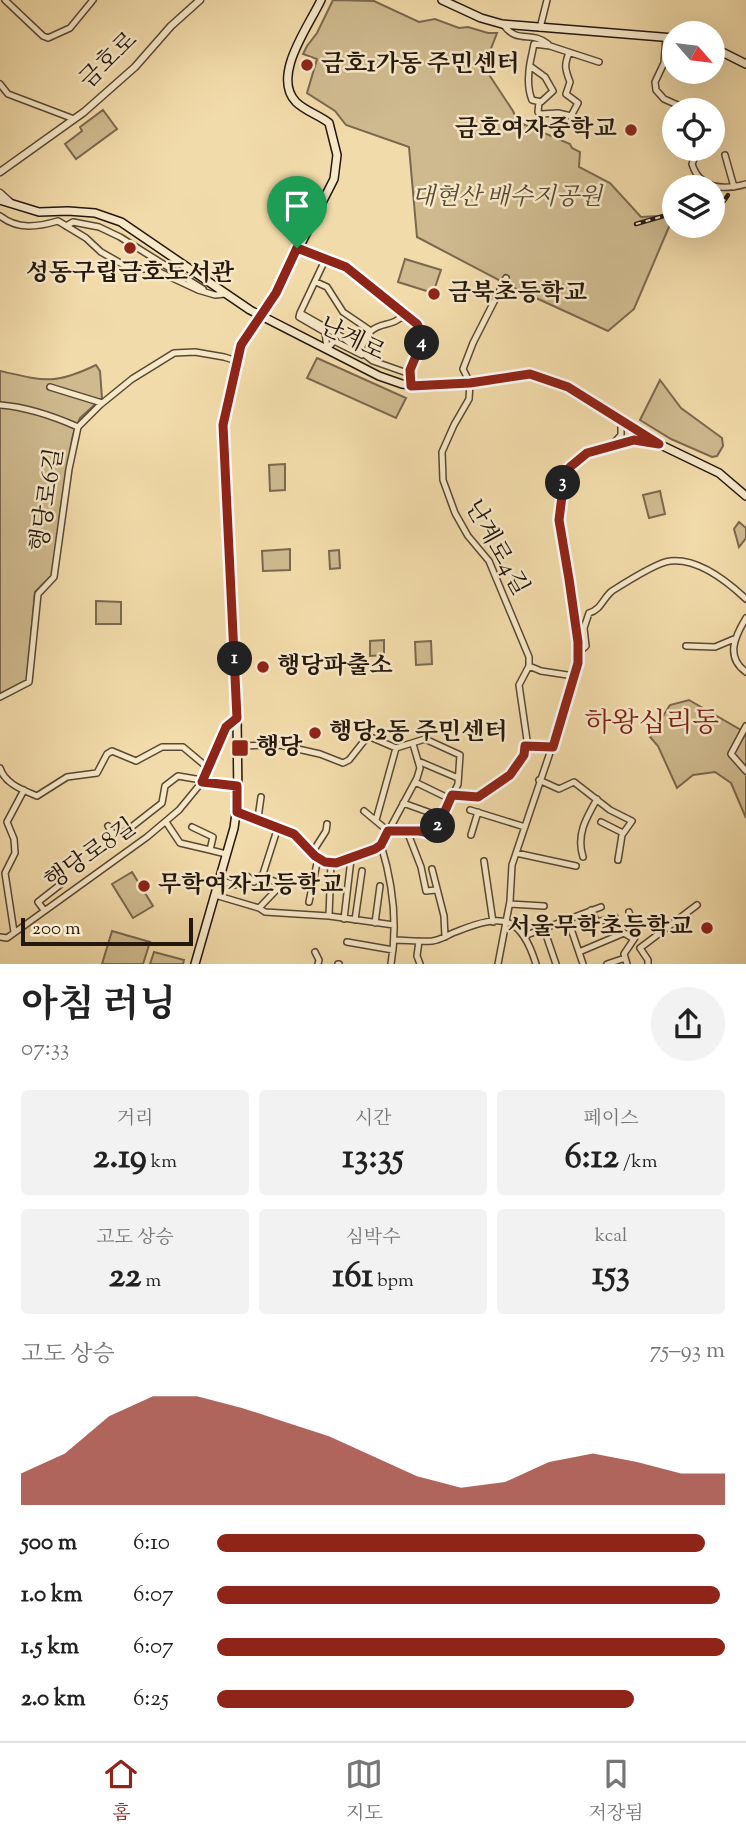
<!DOCTYPE html>
<html lang="ko">
<head>
<meta charset="utf-8">
<style>
  body { margin:0; font-family:"Sorts Mill Goudy","Noto Serif KR",serif; background:#f2f2f2; color:#222; height:100vh; display:flex; flex-direction:column; font-size:26px; white-space:nowrap }
  * { box-sizing:border-box; margin:0 }
  p { font-size:23px; color:#767676 }
  .icon { flex:none; width:38px; height:38px; fill:none; stroke:currentColor; stroke-width:2; stroke-linecap:round; stroke-linejoin:round }
  .map { position:relative; height:964px; overflow:hidden }
  .panel { display:flex; flex-direction:column; background:#fff; flex:1 }
  .panel>* { flex:none }
  .needle { width:46px; rotate:118deg }
  .fabs { position:absolute; left:662px; top:21px; display:grid; gap:14px }
  .fabs a { display:grid; place-items:center; width:63px; height:63px; border-radius:50%; background:#fff; box-shadow:0 7px 28px #0002; font-size:35px }
  .scale { position:absolute; left:21px; bottom:18px; width:172px; box-sizing:border-box; padding-left:7px; border:4px solid #24170d; border-top:0; font-size:19px; line-height:24px; white-space:nowrap; color:#24170d; -webkit-text-stroke:5px #f7e8c8; paint-order:stroke }
  .pin { position:absolute; display:grid; place-items:center; width:60px; height:60px; color:#fff; margin:-72px -30px; border-radius:50% 50% 50% 0; rotate:-45deg; box-shadow:0 0 7px #0007 }
  .pin .icon { rotate:45deg }
  .km { position:absolute; width:35px; height:35px; margin:-18px; border-radius:50%; background:#222; color:#fff; font-size:19px; line-height:35px; text-align:center }
  .round { display:grid; place-items:center; flex:none; width:74px; height:74px; border-radius:37px; background:#f2f2f2 }
  .summary { display:flex; align-items:center; justify-content:space-between; height:119px; padding:0 21px }
  h1 { font-size:38px; font-weight:700; line-height:52px }
  .stats { display:grid; grid-template-columns:repeat(3,1fr); gap:10px; height:119px; padding:7px 21px }
  .stats div { display:grid; align-content:center; border-radius:7px; background:#f2f2f2; text-align:center }
  .stats b { font-size:35px; font-weight:700 }
  .stats small { font-size:19px; font-weight:400 }
  .stats p { font-size:19px }
  .chart { height:196px; padding:14px 21px }
  .chart p { display:flex; justify-content:space-between }
  .chart svg { width:100%; height:126px; margin-top:7px; fill:#8f2418; opacity:.7 }
  ul { padding:0 21px; list-style:none; font-size:23px }
  li { display:grid; grid-template-columns:112px 84px 1fr; align-items:center; height:52px }
  li i { height:18px; border-radius:9px; background:#8f2418 }
  .dock { display:flex; justify-content:space-around; align-items:center; height:98px; border-top:2px solid #e0e0e0; background:#fff; font-size:19px; color:#767676 }
  .dock a { display:grid; justify-items:center; gap:4px }
  .dock .current { color:#8f2418 }
  .map>svg:first-child { display:block }
  .green { fill:#cfba8f; stroke:#7a684e; stroke-width:2 }
  .lines { fill:none; stroke-linecap:round; stroke-linejoin:round }
  .minor-casing { stroke:#584834; stroke-width:8 }
  .tertiary-casing { stroke:#584834; stroke-width:9 }
  .secondary-casing { stroke:#24170d; stroke-width:10 }
  .minor { stroke:#f7e8c8; stroke-width:5 }
  .tertiary { stroke:#f7e8c8; stroke-width:6 }
  .secondary { stroke:#f7e8c8; stroke-width:7 }
  .rail-casing { stroke:#24170d; stroke-width:4.5 }
  .rail { stroke:#f7e8c8; stroke-width:2; stroke-dasharray:5; stroke-linecap:butt }
  .route-casing { stroke:#fff; stroke-width:14 }
  .route { stroke:#8f2418; stroke-width:9 }
  .poi-dot { fill:#8f2418; stroke:#f7e8c8; stroke-width:2.5 }
  .labels { text-anchor:middle; dominant-baseline:central; stroke-width:5; stroke-linejoin:round; paint-order:stroke }
  .street-label { font-size:24px; fill:#24170d; stroke:#f7e8c8 }
  .poi-label { font-size:24px; font-weight:bold; fill:#24170d; stroke:#f7e8c8; text-anchor:start }
  .park-label { font-size:24px; font-style:italic; fill:#574834; stroke:#f7e8c8 }
  .quarter-label { font-size:28px; fill:#7a1f14; stroke:#f7e8c8 }
</style>
</head>
<body>
<div class="map">
<svg width="746" height="964" viewBox="0 0 746 964">
  <rect width="100%" height="100%" fill="#f2dbaa"/>
  <filter id="stains"><feTurbulence type="fractalNoise" baseFrequency=".00286" numOctaves="4"/><feColorMatrix values="0 0 0 0 .2 0 0 0 0 .09 0 0 0 0 .02 0 0 0 .5 -.17"/></filter>
  <radialGradient id="worn" r=".72"><stop offset=".6" stop-color="#630" stop-opacity="0"/><stop offset="1" stop-color="#630" stop-opacity=".3"/></radialGradient>
  <!-- green -->
  <path class="green" d="M333,0l41,1 45,21 16,-3 24,9 9,-1 20,6h9l-13,34 29,44 5,11 52,22 2,4 8,4 -1,15 31,16 31,34 33,-2 -40,94 -26,22 -96,-44 -95,-50 -8,-90 -63,-22 -11,-14 -28,-18 10,-34 -14,-5 4,-8 10,-13z
    M103,110l14,19 -41,30 -11,-15 17,-13 -2,-4z
    M405,259l36,11 -8,23 -35,-11z
    M317,358l89,40 -10,20 -89,-40z
    M96,365l4,6 2,27 -22,20 -7,17 -12,71 -8,68 -18,18 -8,89 -27,14v-324c44,10 55,14 96,-6z
    M660,380l21,28 41,30 1,8 -6,10 -5,1 -41,-18 -31,-19z
    M285,464v26l-15,1 -1,-26z
    M660,491l5,23 -16,4 -6,-23z
    M739,522l7,6v10l-7,9 -5,-18z
    M290,549v21l-27,1 -1,-20z
    M339,550l1,18 -10,1 -1,-18z
    M96,601l25,1v22h-25z
    M384,640v15l-14,1v-15z
    M431,641l1,23 -16,1 -1,-23z
    M689,700l57,33v85l-15,-35 -16,-11 -22,3 -16,13 -19,-42 -8,-9 20,-32z
    M132,872l21,34 -20,12 -21,-34z
    M112,931l38,11 -7,22h-41z
    M154,952l30,8 -1,4h-33z"/>
  <g class="lines">
    <defs>
      <path id="minor" d="M5,0l38,36 5,2 22,-10 23,-28
        M503,24c14,21 28,6 45,20
        M540,28l7,-28
        M666,37l-2,26 -9,19 1,8 8,9 25,11
        M530,66l15,11 8,14 -12,11 -9,-2c-5,-12 -4,-25 -2,-37l4,-19 16,2 49,16
        M0,84l8,10 66,25
        M539,102l-1,10 3,2 17,-1 13,3 7,-13 -12,-9 4,-12c-5,-13 -6,-17 -1,-29
        M698,149l-6,15c8,26 32,26 54,20
        M725,155l9,32
        M0,216c18,14 37,11 58,5l28,17 15,14 30,17h22l45,21 17,5 10,-1
        M66,226l7,-4 26,5 21,10 83,52
        M297,249l49,17 62,49 14,16 2,6 -14,33 1,16
        M506,278l-33,65 -10,26 7,14 -1,16 -15,26 -12,27 1,28 12,33 13,23 21,25 40,96v9l-10,19 8,55 -2,6 28,1
        M316,282l11,5 16,25 28,19
        M300,313l42,24 31,24 37,13
        M300,313l26,-55
        M300,313l-1,4 26,15 2,17
        M371,331c11,-10 21,-3 35,-18
        M327,349l7,-8 28,14
        M359,351l12,-20
        M50,387l52,16
        M0,405c28,2 53,11 78,22
        M614,443l7,-8v-14
        M746,618c-11,18 -21,39 0,54
        M686,646l29,1 19,-8
        M578,653l8,-7 -2,-18 5,-15c12,-3 14,-15 23,-22 11,-7 46,-29 58,-30 28,-3 57,20 76,38
        M529,666l12,5 33,5
        M0,697l29,-15 9,-88 16,-17 15,-108 9,-42 22,-22 32,-26 42,-26 21,-1 29,5 13,4
        M746,726l-15,28 15,17
        M238,746l42,-1 40,9 23,9 6,-3 19,-24 28,12 29,-9 35,16 -2,29 -23,50 -16,-3h-31l-24,-20
        M418,761l40,17
        M0,768c5,16 23,22 37,28l30,-19 30,-4 10,-19 5,-3 24,10 26,-14h21l25,21
        M539,780l20,9 15,-7 36,28 22,11 -10,14 -4,25
        M415,782l33,16 4,-3 26,2 32,-22 14,-20 1,-9
        M403,803l39,14
        M470,810l55,17
        M238,812c18,5 39,11 55,21 10,6 15,17 23,23 19,15 48,0 65,-11
        M258,818l3,-21
        M376,820l20,-72
        M166,822l14,21 30,7
        M601,822l22,11
        M108,826l5,8 12,-2 37,-29 3,-17 13,-10 59,10
        M192,827l21,10 -3,13 16,4
        M407,831l14,36 5,24 10,-1
        M471,835l7,-23
        M312,853l14,-22 1,-7
        M516,853l60,13
        M583,857c-7,-22 3,-39 14,-58
        M484,861l9,61
        M432,869l12,47 1,21
        M262,877l16,-50
        M219,880l16,5 12,-9 7,6 6,-6 22,8 -23,24
        M215,895l44,13 6,4 64,4 65,9
        M309,902l9,-44
        M510,904l34,2
        M44,910l-6,-8 23,-18
        M591,910l6,12 18,-5
        M329,916l2,-53
        M344,919l7,-60
        M355,920l7,-49
        M568,920l15,44
        M375,923l5,-37
        M544,929l12,35
        M14,932l-9,-59 10,-20 -1,-14 -7,-17 17,-32
        M524,936l77,-29
        M0,937l7,1 140,-101 32,-27 23,-28 24,-55 11,-9
        M394,940c12,0 26,2 38,1 9,-1 17,-7 26,-10 45,-18 63,-15 78,33
        M419,941l-2,15 3,8
        M347,942l46,8
        M315,952l4,8 -1,4
        M579,952l45,-19 10,6
        M338,964h1
        M391,964c7,-41 2,-80 -10,-119l36,-67 3,-10 -7,-24
        M498,964l12,-63 2,-36 48,-142 18,-60 -9,-84 -10,-59 5,-40 6,-13 17,-14 47,-13 22,3
        M607,964l18,-6
        M627,964l-3,-10 12,-18 -7,-24
        M648,964v-4l-8,-12 57,-43"/>
      <path id="tertiary" d="M0,172l84,-60 51,-45 36,-41 29,-26
        M0,193l10,9"/>
      <path id="secondary" d="M442,0l39,18 21,6 172,14
        M712,47l34,17
        M0,200l39,12 29,-1 27,2 26,9 129,88 129,66 23,8 26,3 55,-5 47,-8 38,13 93,58 58,28 27,23
        M195,964l39,-136 4,-29 -1,-81 -14,-293 18,-80 35,-52 58,-114 3,-24 -8,-32c-10,-8 -24,-12 -33,-21 -25,-26 13,-76 25,-102"/>
    </defs>
    <!-- minor casing -->
    <use href="#minor" class="minor-casing"/>
    <!-- tertiary casing -->
    <use href="#tertiary" class="tertiary-casing"/>
    <!-- secondary casing -->
    <use href="#secondary" class="secondary-casing"/>
    <!-- minor -->
    <use href="#minor" class="minor"/>
    <!-- tertiary -->
    <use href="#tertiary" class="tertiary"/>
    <!-- secondary -->
    <use href="#secondary" class="secondary"/>
    <defs>
      <path id="rail" d="M712,206l12,-5 4,-6
        M636,224l38,-11"/>
    </defs>
    <!-- rail casing -->
    <use href="#rail" class="rail-casing"/>
    <!-- rail -->
    <use href="#rail" class="rail"/>
  </g>
  <g class="lines">
    <defs>
      <path id="route" d="M297,248l49,19 71,57 7,13 -14,33 1,16 59,-3 60,-9 38,13 91,57 -25,-4 -47,13 -17,14 -6,13 -5,40 10,59 9,63v21l-25,84 -28,-1 -1,9 -14,20 -32,22 -26,-2 -17,39 -16,-3h-31l-7,14 -6,4 -39,14 -11,-1 -10,-6 -21,-22 -57,-22v-26l-35,-4 24,-55 11,-9 -14,-293 18,-80 35,-52z"/>
    </defs>
    <!-- route casing -->
    <use href="#route" class="route-casing"/>
    <!-- route -->
    <use href="#route" class="route"/>
  </g>
  <!-- markers -->
  <g class="poi-dot">
    <circle cx="307" cy="65" r="7"/>
    <circle cx="631" cy="130" r="7"/>
    <circle cx="130" cy="248" r="7"/>
    <circle cx="434" cy="294" r="7"/>
    <circle cx="263" cy="667" r="7"/>
    <circle cx="315" cy="733" r="7"/>
    <rect x="231" y="739" width="18" height="18" rx="3.5"/>
    <circle cx="144" cy="886" r="7"/>
    <circle cx="707" cy="928" r="7"/>
  </g>
  <g class="labels">
    <!-- street labels -->
    <g class="street-label">
      <text transform="translate(109 61) rotate(-44)">금호로</text>
      <text transform="translate(352 340) rotate(26)">난계로</text>
      <text transform="translate(48 500) rotate(-81)">행당로6길</text>
      <text transform="translate(496 548) rotate(61)">난계로4길</text>
      <text transform="translate(91 855) rotate(-35)">행당로8길</text>
    </g>
    <!-- poi labels -->
    <g class="poi-label">
      <text x="321" y="65">금호1가동 주민센터</text>
      <text x="617" y="130" text-anchor="end">금호여자중학교</text>
      <text x="130" y="274" text-anchor="middle">성동구립금호도서관</text>
      <text x="448" y="294">금북초등학교</text>
      <text x="277" y="667">행당파출소</text>
      <text x="329" y="733">행당2동 주민센터</text>
      <text x="256" y="748">행당</text>
      <text x="158" y="886">무학여자고등학교</text>
      <text x="693" y="928" text-anchor="end">서울무학초등학교</text>
    </g>
    <!-- park labels -->
    <g class="park-label">
      <text x="507" y="198">대현산 배수지공원</text>
    </g>
    <!-- quarter labels -->
    <g class="quarter-label">
      <text x="652" y="724">하왕십리동</text>
    </g>
  </g>
  <rect width="100%" height="100%" filter="url(#stains)"/>
  <rect width="100%" height="100%" fill="url(#worn)"/>
</svg>
<div class="fabs">
<a><svg class="needle" viewBox="-14 -14 28 28"><path d="M0-13l5 13h-10z" fill="#e53935"/><path d="M0 13l5-13h-10z" fill="#767676"/></svg></a>
<a><svg class="icon" aria-label="locate" viewBox="0 0 24 24"><circle cx="12" cy="12" r="6"/><path d="M12 2v4M12 18v4M2 12h4M18 12h4"/></svg></a>
<a><svg class="icon" aria-label="layers" viewBox="0 0 24 24"><path d="M12 4l9 5-9 5-9-5zM3 14l9 5 9-5"/></svg></a>
</div>
<div class="scale">200 m</div>
<div class="pin" style="left:297px;top:248px;background:#1e9e55"><svg class="icon" aria-label="arrive" viewBox="0 0 24 24"><path d="M6 21V4h12l-3 4 3 4H6"/></svg></div>
<b class="km" style="left:235px;top:659px">1</b>
<b class="km" style="left:438px;top:826px">2</b>
<b class="km" style="left:563px;top:483px">3</b>
<b class="km" style="left:422px;top:343px">4</b>
</div>
<section class="panel">
<div class="summary"><div><h1>아침 러닝</h1><p>07:33</p></div><a class="round"><svg class="icon" aria-label="share" viewBox="0 0 24 24"><path d="M12 15V3M7 8l5-5 5 5M5 13v7h14v-7"/></svg></a></div>
<div class="stats">
<div><p>거리</p><b>2.19<small> km</small></b></div>
<div><p>시간</p><b>13:35</b></div>
<div><p>페이스</p><b>6:12<small> /km</small></b></div>
</div>
<div class="stats">
<div><p>고도 상승</p><b>22<small> m</small></b></div>
<div><p>심박수</p><b>161<small> bpm</small></b></div>
<div><p>kcal</p><b>153</b></div>
</div>
<div class="chart"><p><span>고도 상승</span>75–93 m</p>
<svg viewBox="0 0 160 44" preserveAspectRatio="none"><path d="M0 44V33L10 26L20 13L30 6L40 6L50 10L60 15L70 20L80 27L90 34L100 38L110 36L120 29L130 26L140 29L150 33L160 33V44z"/></svg>
</div>
<ul>
<li><b>500 m</b>6:10<i style="width:96%"></i></li>
<li><b>1.0 km</b>6:07<i style="width:99%"></i></li>
<li><b>1.5 km</b>6:07<i style="width:100%"></i></li>
<li><b>2.0 km</b>6:25<i style="width:82%"></i></li>
</ul>
</section>
<nav class="dock">
<a class="current"><svg class="icon" aria-label="home" viewBox="0 0 24 24"><path d="M3 11l9-7 9 7M6 9v11h12V9"/></svg>홈</a>
<a><svg class="icon" aria-label="map" viewBox="0 0 24 24"><path d="M3 6l6-2 6 2 6-2v14l-6 2-6-2-6 2zM9 4v14M15 6v14"/></svg>지도</a>
<a><svg class="icon" aria-label="saved" viewBox="0 0 24 24"><path d="M7 4h10v16l-5-4-5 4z"/></svg>저장됨</a>
</nav>
</body>
</html>
